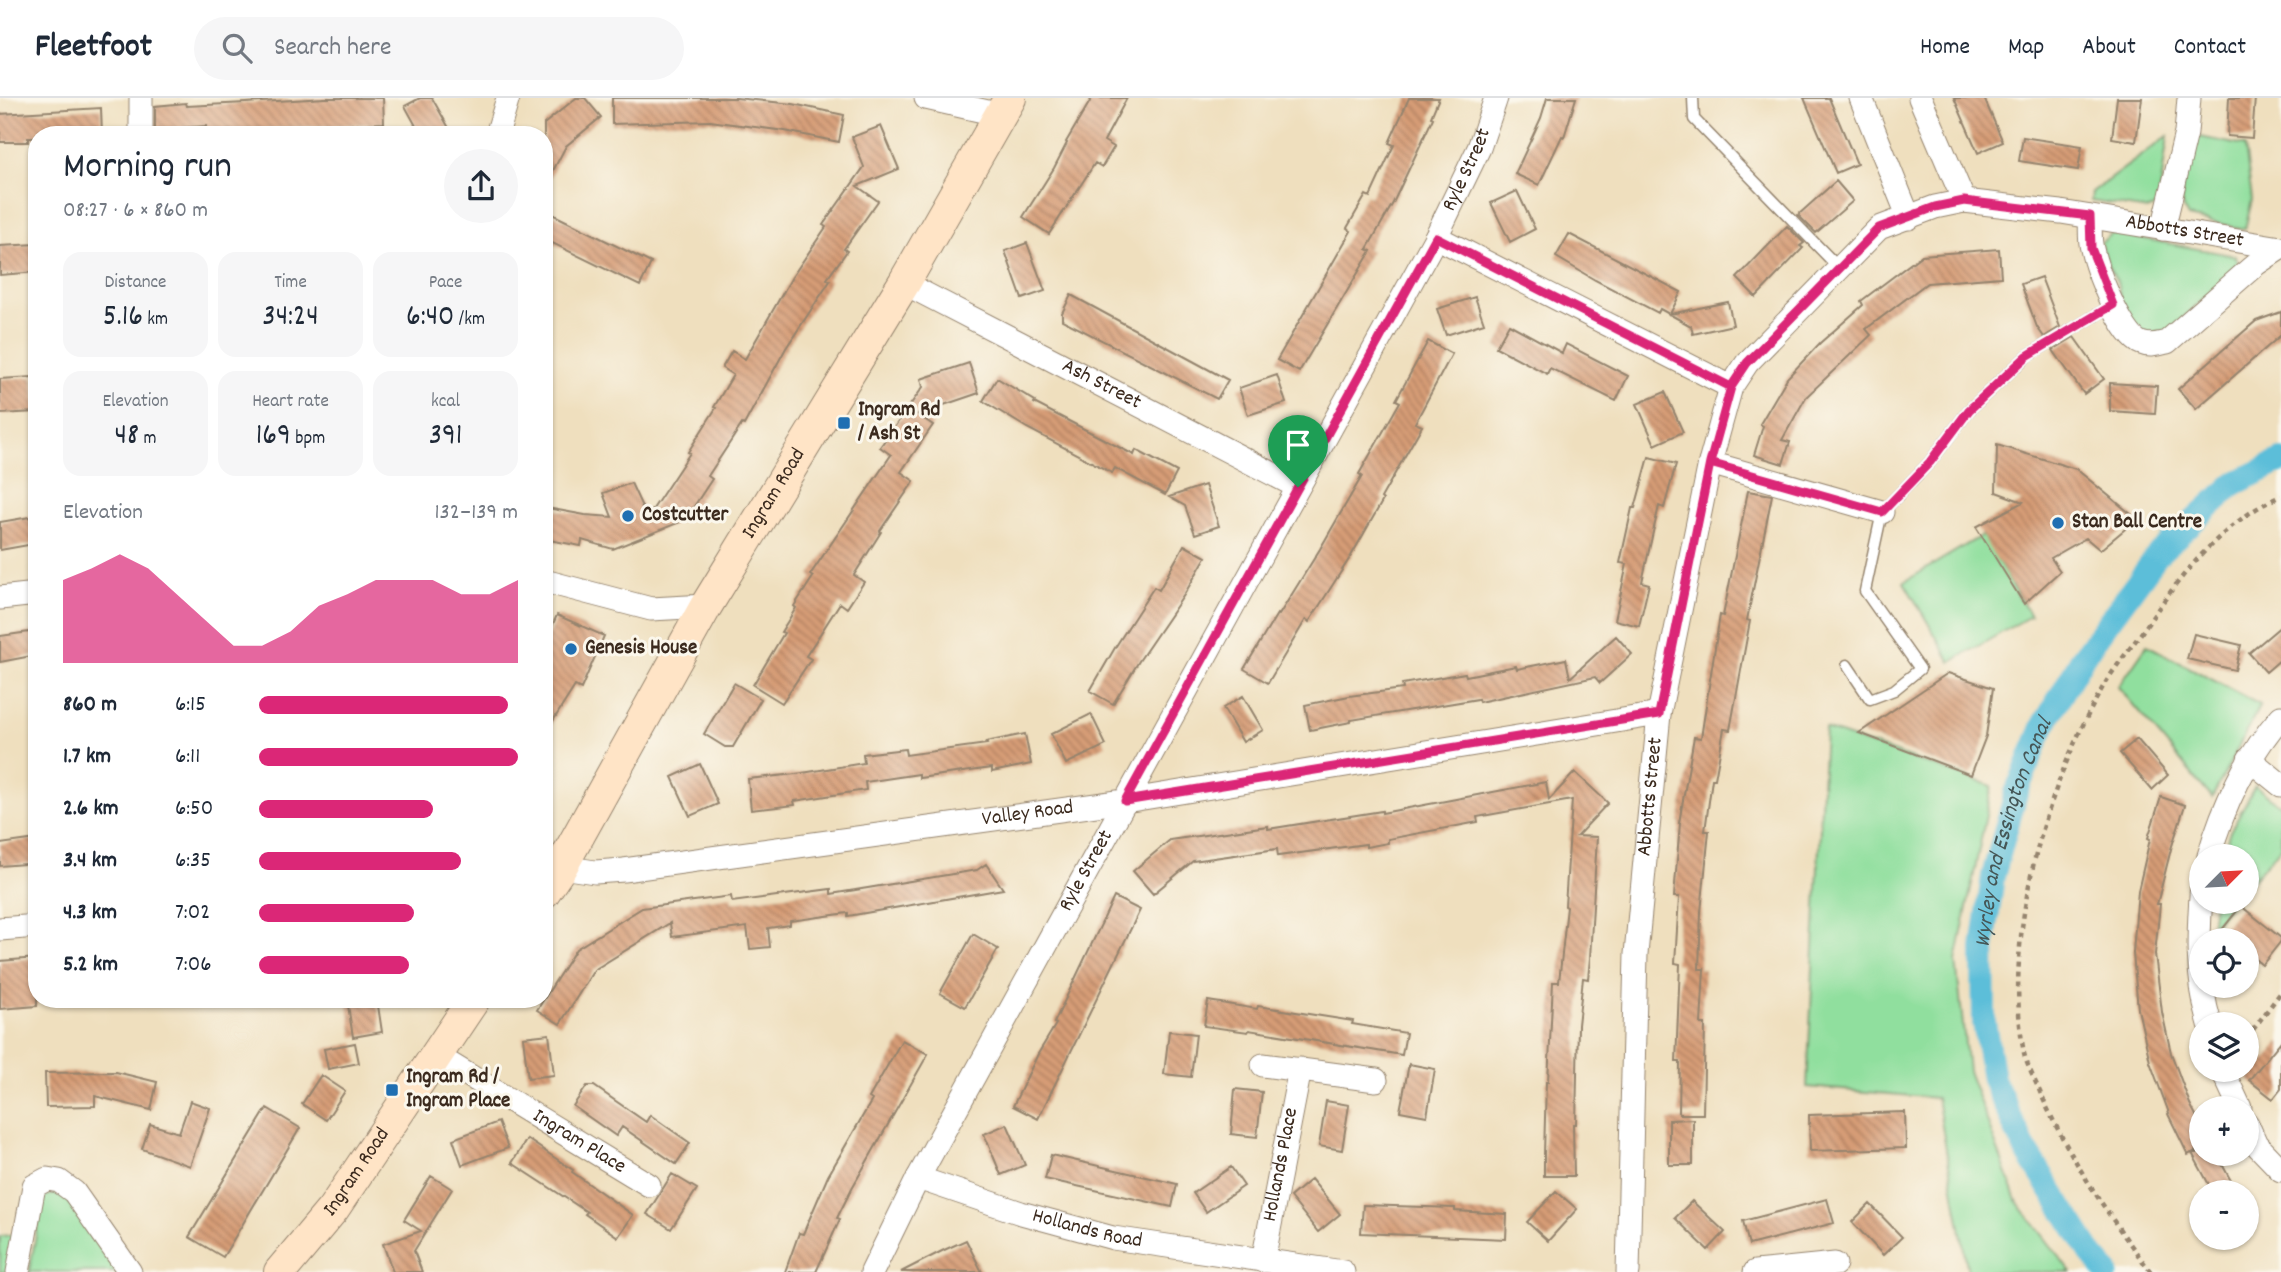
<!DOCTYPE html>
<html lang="en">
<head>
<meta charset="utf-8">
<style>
  body { margin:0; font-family:Dekko,sans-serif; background:#f6f6f7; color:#1f2937; height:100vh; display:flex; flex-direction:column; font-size:26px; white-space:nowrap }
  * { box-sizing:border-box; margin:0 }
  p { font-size:23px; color:#747a83 }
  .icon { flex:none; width:38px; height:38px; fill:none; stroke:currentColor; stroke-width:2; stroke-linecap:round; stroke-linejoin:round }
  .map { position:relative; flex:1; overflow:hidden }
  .side { position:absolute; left:28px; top:28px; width:525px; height:882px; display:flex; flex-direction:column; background:#fff; border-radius:28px; box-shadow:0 2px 5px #0004 }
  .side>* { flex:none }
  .needle { width:46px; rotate:66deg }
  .buttons { position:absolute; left:2189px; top:746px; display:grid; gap:14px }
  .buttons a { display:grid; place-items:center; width:70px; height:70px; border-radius:50%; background:#fff; box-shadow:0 2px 5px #0004; font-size:35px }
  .pin { position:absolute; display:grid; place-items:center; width:60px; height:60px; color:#fff; margin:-72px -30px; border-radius:50% 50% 50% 0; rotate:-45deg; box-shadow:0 0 7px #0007 }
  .pin .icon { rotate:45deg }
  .round { display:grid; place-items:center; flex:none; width:74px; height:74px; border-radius:37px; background:#f6f6f7 }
  .overview { display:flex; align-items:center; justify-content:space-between; height:119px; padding:0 35px }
  h1 { font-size:38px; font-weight:600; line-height:52px }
  .metrics { display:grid; grid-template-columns:repeat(3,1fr); gap:10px; height:119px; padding:7px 35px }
  .metrics div { display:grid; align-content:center; border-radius:18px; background:#f6f6f7; text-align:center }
  .metrics b { font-size:30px; font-weight:600 }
  .metrics small { font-size:19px; font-weight:400 }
  .metrics p { font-size:19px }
  .chart { height:196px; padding:14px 35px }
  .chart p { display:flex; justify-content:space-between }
  .chart svg { width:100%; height:126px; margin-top:7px; fill:#db2777; opacity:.7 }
  ul { padding:0 35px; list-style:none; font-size:23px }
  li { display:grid; grid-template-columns:112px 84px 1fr; align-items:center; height:52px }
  li i { height:18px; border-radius:9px; background:#db2777 }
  header { display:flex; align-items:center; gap:42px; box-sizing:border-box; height:98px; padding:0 35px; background:#fff; border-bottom:2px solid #e0e1e3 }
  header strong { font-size:33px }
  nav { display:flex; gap:38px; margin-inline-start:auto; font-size:24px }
  .search { width:490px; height:63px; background:#f6f6f7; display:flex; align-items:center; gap:18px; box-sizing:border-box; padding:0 24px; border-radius:38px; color:#747a83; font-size:26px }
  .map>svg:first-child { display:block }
  .green { fill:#90df9e; stroke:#66845e; stroke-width:2 }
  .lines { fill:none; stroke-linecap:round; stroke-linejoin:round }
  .canal { stroke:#5bbed9; stroke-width:24 }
  .building { fill:url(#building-back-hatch) }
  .lane-casing { stroke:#95846e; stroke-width:13 }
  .street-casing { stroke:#95846e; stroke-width:25 }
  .secondary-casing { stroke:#95846e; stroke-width:34 }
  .path { stroke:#95846e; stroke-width:4.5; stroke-dasharray:5 5; stroke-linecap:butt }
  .lane { stroke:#fff; stroke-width:10 }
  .street { stroke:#fff; stroke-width:23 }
  .secondary { stroke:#ffe4c6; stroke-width:32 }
  .route-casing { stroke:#fff; stroke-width:14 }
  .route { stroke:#db2777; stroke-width:9 }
  .poi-dot { fill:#1f6fb2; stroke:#fbf7ec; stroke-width:2.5 }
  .labels { text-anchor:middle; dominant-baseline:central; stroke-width:6; stroke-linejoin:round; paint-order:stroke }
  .street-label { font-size:21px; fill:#3b2a1e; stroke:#fbf7ec }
  .poi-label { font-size:21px; font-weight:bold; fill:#3b2a1e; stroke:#fbf7ec; text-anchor:start }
  .water-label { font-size:23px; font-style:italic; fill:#455656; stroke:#fbf7ec }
</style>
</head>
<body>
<header>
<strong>Fleetfoot</strong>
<div class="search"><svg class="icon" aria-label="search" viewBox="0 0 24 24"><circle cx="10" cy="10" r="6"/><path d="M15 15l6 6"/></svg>Search here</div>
<nav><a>Home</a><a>Map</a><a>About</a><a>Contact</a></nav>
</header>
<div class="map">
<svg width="2281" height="1174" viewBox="0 0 2281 1174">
  <defs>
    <pattern id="building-back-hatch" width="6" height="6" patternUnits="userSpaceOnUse" patternTransform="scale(1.75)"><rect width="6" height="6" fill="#d69c76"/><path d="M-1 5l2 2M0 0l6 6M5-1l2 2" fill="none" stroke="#af7f60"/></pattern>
  </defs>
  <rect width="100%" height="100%" fill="#fbf7ec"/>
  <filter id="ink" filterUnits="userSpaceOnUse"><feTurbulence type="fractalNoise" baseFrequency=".0143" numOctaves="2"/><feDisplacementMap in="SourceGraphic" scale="14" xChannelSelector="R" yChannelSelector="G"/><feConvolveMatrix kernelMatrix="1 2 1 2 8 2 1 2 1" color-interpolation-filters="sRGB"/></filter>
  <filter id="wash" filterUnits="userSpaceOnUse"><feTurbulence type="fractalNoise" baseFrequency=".00686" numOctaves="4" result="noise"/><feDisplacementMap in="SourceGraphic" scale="28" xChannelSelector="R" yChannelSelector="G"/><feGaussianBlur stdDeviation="1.57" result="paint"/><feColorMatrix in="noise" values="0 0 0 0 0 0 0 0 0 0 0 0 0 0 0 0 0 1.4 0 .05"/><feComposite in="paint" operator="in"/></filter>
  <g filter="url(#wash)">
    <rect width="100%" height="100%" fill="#efdfbe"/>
    <!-- green -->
    <path class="green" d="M2168,38l-10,70 -11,4 -56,-9 1,-9z
      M2195,38l50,10 7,54 -7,29 -57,-12c-15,-24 0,-55 7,-81z
      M2112,135l124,23 3,11 -76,69h-22l-20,-35 -4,-20 -9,-15 -7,-23z
      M1983,437l47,81 -79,46 -47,-80z
      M2147,547l113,60 -48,93 -94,-111z
      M1825,631l167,57 -36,175 12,110 50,132 53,69h-103l-31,-174 -130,-11z
      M2255,688l26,20v41l-34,39v-30h-24l6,-23z
      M2214,803h20l-23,27z
      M53,1095l14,6 54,73h-92l14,-74z
      M14,1137l-6,37h-8v-36z"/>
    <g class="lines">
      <!-- canal -->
      <path class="canal" id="s1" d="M2107,1174l-14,-16 -69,-109 -31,-68 -9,-57 -1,-73 10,-73 23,-83 28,-68 40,-70 75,-102 75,-69 47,-23"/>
    </g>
    <g id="blocks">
      <!-- building -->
      <path class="building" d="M325,0h58l1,25 -178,9v-6l-51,4v-24l31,-3 1,3 59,-3z
        M420,0h12l21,37h-32l-16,-29z
        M576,0h9l16,19 -35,29 -22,42v-64z
        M612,0h124l57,6 51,11 -5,27 -54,-11 -75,-10 -98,3z
        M1092,0h35l-23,43 10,6 -12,20 -7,-4 -46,71 -26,-17 31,-49 13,-25 -1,-1z
        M1409,0h30l-8,19 2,1 -40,85 -26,46 4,2 -72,121 -22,-12 74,-129 -4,-3 19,-33 4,2 24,-52 -5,-2z
        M1547,0h29l-12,39 -2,-1 -23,49 -24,-11 26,-56z
        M1804,0h25l28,66 -21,9z
        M1954,0h30l19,44 -25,11z
        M2117,0h25l-6,44 -24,-4z
        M2229,0h26l-3,40 -25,-2z
        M101,10l1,27h-65v3h-9v4h-28v-28z
        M881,28l18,43 -42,17 21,15 -34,48 3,2 -20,28 3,2 -44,67 -42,77 -2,-1 -34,52 4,3 -27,41 -72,29 -31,-9 -1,6 -37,-7 3,-31 38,7 27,2 -9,-24 28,-10 16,35 43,-65 -2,-1 28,-44 -2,-1 19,-32 -11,-7 10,-17 13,8 47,-82 34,-50 -3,-2 41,-58 -12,-30z
        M2023,39l59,9 -4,24 -59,-9z
        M1836,83l17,20 -37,32 -18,-18z
        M1517,93l18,38 -25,13 -19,-39z
        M544,112l107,53 -11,23 -96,-47z
        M1787,128l17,17 -4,3 3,2 -47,49 -19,-19z
        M1569,136l112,58 -11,22 58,-12 5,23 -40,9 -2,-8 -31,-17 -2,4 -63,-33 -39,-23z
        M1027,145l18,48 -23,8 -17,-48z
        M37,146v28l-37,3v-29z
        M1999,151l2,28 -74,6 -61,46 5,6 -65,62 -24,43 8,2 -7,22 -29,-9 9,-29 -3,-2 27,-46 33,-35 43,-38 -2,-4 61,-46z
        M2041,179l19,50 -16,10 -7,-10 -16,-43z
        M1071,197l157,85 -11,19 -155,-79v-7z
        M1475,199l9,26 -38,12 -9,-26z
        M2281,214v23l-85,74 -18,-20 78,-68z
        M1509,226l53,29 4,-9 62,32 -12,25 -66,-33 -3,6 -51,-27z
        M2074,239l30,42 -20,15 -31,-44z
        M1428,243l24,13 -37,69 7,3 -41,72 2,2 -32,56 -42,66 -3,-3 -38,64 -24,-14 33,-55 2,1 41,-66 42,-73 -3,-2 41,-72 -4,-2z
        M969,265l10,30 -62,21 16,11 -32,47 13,9 -34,50 1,1 -27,43 10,7 -17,26 -7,-5 -34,53 5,3 -29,44 -29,-18 31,-52 -3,-1 15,-24 -2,-2 19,-29 -3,-2 81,-120 -11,-8 43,-60 -2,-8z
        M1277,277l9,28 -38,12 -9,-27z
        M33,279l3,35 -36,2v-35z
        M997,280l38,23 -1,2 100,52 2,-5 41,22 -12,23 -50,-27 -3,5 -85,-45 -44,-27z
        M2110,285l47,3 -2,28 -45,-3z
        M1665,294l18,40 -28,13 -18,-41z
        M1997,347l79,24 61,50 -37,31 -14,-12 -35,20 9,13 -36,33 -48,-77 47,-25 -27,-10z
        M1649,359l27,7 -12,44 -5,-2 -6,26 -11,50 7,2 -10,42 -24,-6 12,-56 -7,-1 12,-55h3z
        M1205,387l14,41 -24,8 -10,-28 -16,-9z
        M1748,393l24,4 -25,125 3,1 -20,109 -6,-1 -9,50h-3l-7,52h4l-8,81 -2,57h5l-3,55h4l-2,90h-24l1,-52h-4l4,-98 -5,-1 4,-66h-5l6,-74h-1l15,-86 7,1 19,-123 3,1z
        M30,419l4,27 -34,6v-28z
        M1184,447l22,12 -22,38 -45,66 -26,43 -23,-13 26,-45 38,-59 5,3z
        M557,517l47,21 -23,53 -6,-3 -31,49v-91z
        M2281,528v33l-15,13 -17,-19z
        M37,533v24l-37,7v-26z
        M2194,536l47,11 -6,25 -48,-11z
        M1616,538l16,18 -32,29 -5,-6 -116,25 -1,-3 -127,21v2l-41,8 -5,-25 44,-9 54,-7 -1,-5 63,-11 1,3 50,-10 1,3 49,-10 4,19z
        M1948,575l45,15 -7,48 -15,39 -112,-42z
        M734,585l27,16 -28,48h-8l-21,-13z
        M1243,598l20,34 -20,12 -20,-34z
        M1091,616l15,31 -40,19 -15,-30z
        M1025,636l6,30 -39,8v-4l-73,10v-4l-54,8 1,8 -72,11 1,4 -44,5 -3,-31 48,-5 68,-11 -1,-9 42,-5 1,6 81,-11 -1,-2z
        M2137,641l31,36 -16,15 -32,-37z
        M700,666l18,40 -28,12 -18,-39z
        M1575,674l33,31 -31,33 20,1 -7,121 -2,21 -5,-1 -5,47 -2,99h-3l1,52h-30v-22l2,-72h2l5,-100h6l8,-75 -2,-1 7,-106 -95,17 1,5 -90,17v4l-22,4v-3l-88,12 -1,-7 -84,12 -40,33 -20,-23 37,-31 98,-14v3l114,-18v2l164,-31 3,18z
        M2161,699l24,8 -14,44 -14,55h3l-5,50 7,58 9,41 19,51 12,23v21l-14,7 -20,-41 1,-1 -19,-51 -12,-53 -5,-56 5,-62 12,-52 -2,-1z
        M37,741v24l-37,3v-22z
        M986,766l17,25 -155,27v-3l-58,8v4l-22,3 2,19 -20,2 -3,-22 -75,10 -2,-14 -76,47 -34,54 -23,-14 39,-61 66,-41 89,-12 1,6 99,-13v5l146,-24z
        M1114,799l26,13 -102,209 -25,-13 25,-52 18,-30 -2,-1z
        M2241,808l40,32v3l-19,24 -15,-13v-12h-16l-10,-9z
        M973,836l25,15 -33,58 -25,-14z
        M37,860v48l-37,3v-48z
        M347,901h30l5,33 -29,5z
        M1208,903l49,8 1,-3 95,15 -1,3 54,9 -4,22 -153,-25 -1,2 -44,-6z
        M1169,933l27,3 -5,43 -27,-3z
        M549,936l5,41 -26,3 -5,-41z
        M902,942l26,14 -76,134 -15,30 3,1 -24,53h-31l14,-39 4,1 25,-58 44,-76 -3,-2z
        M2281,943v48l-8,10 -24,-19z
        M355,945l4,20 -31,6 -4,-20z
        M1409,966l26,5 -8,47 -27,-5z
        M116,974l41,10 -6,28 -56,-14v10l-49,1 -1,-34z
        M321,977l24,16 -19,29 -24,-16z
        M587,988h7l52,36 4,-7 40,28 -14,21 -54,-37 -6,9 -43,-30z
        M1235,991l27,3 -5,45 -26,-3z
        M190,1003l20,7 -20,58 -48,-17 8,-25 29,9z
        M1326,1003l23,4 -7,45 -23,-4z
        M267,1010l33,20 -77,129 -34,-20z
        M1905,1014l1,36 -96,3 -1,-36z
        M1693,1021v46h-24v-45z
        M498,1024l10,26 -46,17 -9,-26z
        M1007,1026l18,41 -24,10 -17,-41z
        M527,1041l46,31 -1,2 61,43 -15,22 -33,-23 2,-2 -75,-49z
        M2192,1055h24l21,39h-24z
        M1051,1057l126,29 -5,23 -127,-28z
        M1231,1069l13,19 -38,26 -13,-19z
        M672,1076l25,15 -26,40 -24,-15z
        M431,1078l21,13 -38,62 8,21h-29l-10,-28 38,-13 -17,-11z
        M1311,1081l29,35 -22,18 -28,-35z
        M1556,1093l21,18 -29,32 -21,-19z
        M1827,1101l7,24 -85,22 -6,-24z
        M1692,1103l33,31 -17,18 -33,-32z
        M1870,1106l32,33 -19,18 -31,-33z
        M1363,1107l92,3v3l52,3 -1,25 -145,-6z
        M966,1142l16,32h-81l41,-21z"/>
    </g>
  </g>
  <g filter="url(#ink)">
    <use href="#blocks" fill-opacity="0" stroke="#95846e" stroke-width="2"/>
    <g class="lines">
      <defs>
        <path id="lane" d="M1693,0l1,21 145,149
          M1847,567l23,34 24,-9 26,-21 -55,-78 17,-79 48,-50 39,-52 58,-54 86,-51"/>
        <g id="street">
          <path d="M141,0v37"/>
          <path d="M926,0l75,17"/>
          <path d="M1861,0l48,120"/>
          <path d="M1920,0l44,103"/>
          <path d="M497,37l11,-37"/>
          <path d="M2090,119c1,10 -1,22 2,32 4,20 30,87 49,94 9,4 17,1 26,-1l89,-78 24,-16"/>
          <path d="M2163,131l23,-96 3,-35"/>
          <path d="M1436,139l295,150"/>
          <path id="s2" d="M904,185l394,204"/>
          <path d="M1710,365l172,49"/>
          <path d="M544,483l107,28 55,-3"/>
          <path d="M0,500l37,-4"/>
          <path d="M2249,661l32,26"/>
          <path d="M2209,758c14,-49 38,-101 72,-139"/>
          <path id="s3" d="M561,769l34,5 29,-2 501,-69 534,-87"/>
          <path d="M2202,785c-4,50 -6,93 8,141"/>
          <path d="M0,831l37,-3"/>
          <path id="s4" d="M437,958l212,129"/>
          <path d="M1263,967l113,15"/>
          <path d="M2222,971l18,39"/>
          <path d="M2247,1026l9,20 25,26"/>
          <path id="s5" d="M918,1080l103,35 92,25 230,34"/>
          <path id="s6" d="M1263,1163l37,-192"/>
          <path d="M18,1174l16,-86 13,-7 12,2 15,11 56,80"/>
          <path id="s7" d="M872,1174l46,-94 518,-941 43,-89 17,-50"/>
          <path id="s8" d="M1628,1174l8,-318 23,-240 51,-251 21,-76 16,-24 132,-135 56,-21 29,-6 97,11 220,36"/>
          <path d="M1755,1174l80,-8"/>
        </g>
        <g id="secondary">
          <path id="s9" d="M544,794l17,-25 145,-261 198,-323 106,-185"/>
          <path id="s10" d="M280,1174l53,-63 141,-210"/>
        </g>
      </defs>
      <!-- lane casing -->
      <use href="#lane" class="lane-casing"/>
      <!-- street casing -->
      <use href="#street" class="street-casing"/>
      <!-- secondary casing -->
      <use href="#secondary" class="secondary-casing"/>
      <!-- path -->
      <path class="path" d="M2247,940l34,-46
        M2151,1174c-42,-55 -83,-116 -111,-180 -5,-12 -13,-26 -16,-39 -22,-116 21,-265 79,-366 13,-22 31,-43 46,-65 33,-49 76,-102 132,-126"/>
      <!-- lane -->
      <use href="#lane" class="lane"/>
      <!-- street -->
      <use href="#street" class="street"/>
      <!-- secondary -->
      <use href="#secondary" class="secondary"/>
    </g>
  </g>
  <g class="lines" filter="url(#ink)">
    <defs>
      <path id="route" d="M1298,389l-173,314 534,-87 51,-251 21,-76 16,-24 132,-135 56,-21 29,-6 126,15 1,32 22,57 -86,51 -58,54 -39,52 -48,50 -172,-49 21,-76 -295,-150 -138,250"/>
    </defs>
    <!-- route casing -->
    <use href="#route" class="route-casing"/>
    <!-- route -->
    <use href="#route" class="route"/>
  </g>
  <!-- markers -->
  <g class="poi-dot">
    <rect x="837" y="318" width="14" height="14" rx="3.5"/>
    <circle cx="628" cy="418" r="7"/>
    <circle cx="2058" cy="425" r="7"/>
    <circle cx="571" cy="551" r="7"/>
    <rect x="385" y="985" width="14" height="14" rx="3.5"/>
  </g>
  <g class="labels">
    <!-- street labels -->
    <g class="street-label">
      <text stroke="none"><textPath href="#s7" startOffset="1253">Ryle Street</textPath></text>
      <text stroke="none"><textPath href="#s8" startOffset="1424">Abbotts Street</textPath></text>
      <text stroke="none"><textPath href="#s2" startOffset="222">Ash Street</textPath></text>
      <text stroke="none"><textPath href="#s9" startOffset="460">Ingram Road</textPath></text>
      <text stroke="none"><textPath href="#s8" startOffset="476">Abbotts Street</textPath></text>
      <text stroke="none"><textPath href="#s3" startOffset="471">Valley Road</textPath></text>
      <text stroke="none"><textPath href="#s7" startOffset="455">Ryle Street</textPath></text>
      <text stroke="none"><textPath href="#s4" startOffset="166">Ingram Place</textPath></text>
      <text stroke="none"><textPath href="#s6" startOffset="98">Hollands Place</textPath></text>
      <text stroke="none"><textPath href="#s10" startOffset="126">Ingram Road</textPath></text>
      <text stroke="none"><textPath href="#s5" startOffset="177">Hollands Road</textPath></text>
    </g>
    <!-- poi labels -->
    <g class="poi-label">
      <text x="858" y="313">Ingram Rd<tspan x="858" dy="24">/ Ash St</tspan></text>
      <text x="642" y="418">Costcutter</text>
      <text x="2072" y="425">Stan Ball Centre</text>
      <text x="585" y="551">Genesis House</text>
      <text x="406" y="980">Ingram Rd /<tspan x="406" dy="24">Ingram Place</tspan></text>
    </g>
    <!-- water labels -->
    <g class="water-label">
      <text stroke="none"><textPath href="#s1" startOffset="476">Wyrley and Essington Canal</textPath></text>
    </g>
  </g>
</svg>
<div class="buttons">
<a><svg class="needle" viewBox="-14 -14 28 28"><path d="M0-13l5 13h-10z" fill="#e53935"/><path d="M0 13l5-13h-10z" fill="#747a83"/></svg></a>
<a><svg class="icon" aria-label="locate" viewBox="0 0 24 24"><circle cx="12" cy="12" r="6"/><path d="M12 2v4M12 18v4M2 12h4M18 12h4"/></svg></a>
<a><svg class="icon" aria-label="layers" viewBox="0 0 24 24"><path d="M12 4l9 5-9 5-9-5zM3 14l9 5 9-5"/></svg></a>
<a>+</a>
<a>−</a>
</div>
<div class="pin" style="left:1298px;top:389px;background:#1e9e55"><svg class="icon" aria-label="arrive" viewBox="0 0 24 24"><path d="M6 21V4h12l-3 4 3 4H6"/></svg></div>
<section class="side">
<div class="overview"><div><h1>Morning run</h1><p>08:27 · 6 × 860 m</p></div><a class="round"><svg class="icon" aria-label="share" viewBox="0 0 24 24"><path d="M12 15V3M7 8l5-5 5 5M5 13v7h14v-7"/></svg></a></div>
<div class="metrics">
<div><p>Distance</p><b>5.16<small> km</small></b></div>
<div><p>Time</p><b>34:24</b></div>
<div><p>Pace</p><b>6:40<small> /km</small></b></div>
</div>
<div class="metrics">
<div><p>Elevation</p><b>48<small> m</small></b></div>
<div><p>Heart rate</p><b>169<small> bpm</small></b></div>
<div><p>kcal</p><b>391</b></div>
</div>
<div class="chart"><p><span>Elevation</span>132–139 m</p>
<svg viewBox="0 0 160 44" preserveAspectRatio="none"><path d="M0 44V15L10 11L20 6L30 11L40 20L50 29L60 38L70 38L80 33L90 24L100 20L110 15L120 15L130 15L140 20L150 20L160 15V44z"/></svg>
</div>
<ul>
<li><b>860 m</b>6:15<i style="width:96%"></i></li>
<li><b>1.7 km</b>6:11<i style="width:100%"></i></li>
<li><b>2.6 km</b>6:50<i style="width:67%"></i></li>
<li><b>3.4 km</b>6:35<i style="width:78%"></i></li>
<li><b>4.3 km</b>7:02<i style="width:60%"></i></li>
<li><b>5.2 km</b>7:06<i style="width:58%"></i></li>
</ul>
</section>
</div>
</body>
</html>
